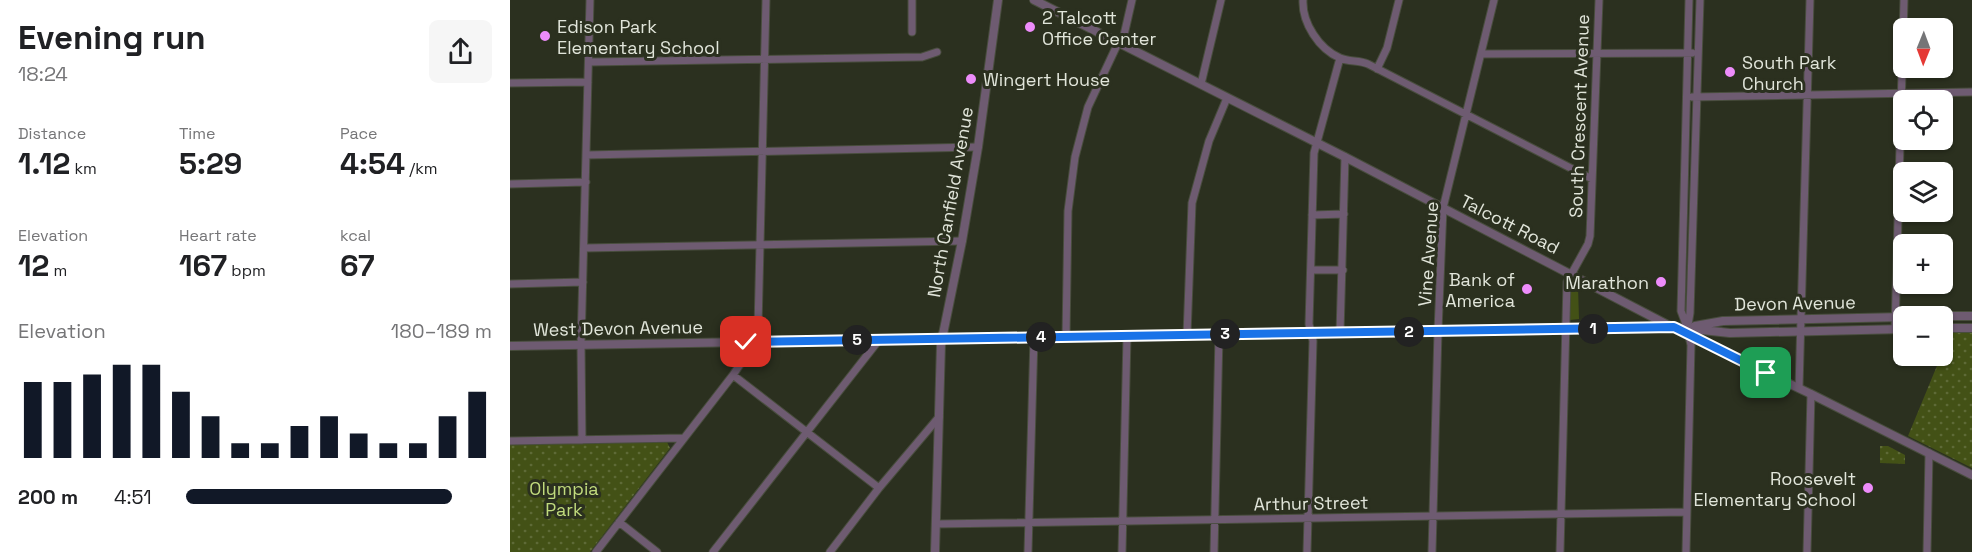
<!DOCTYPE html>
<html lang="en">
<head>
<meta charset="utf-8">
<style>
  body { margin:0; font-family:"Space Grotesk",sans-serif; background:#f6f6f6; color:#202124; height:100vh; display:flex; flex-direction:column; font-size:22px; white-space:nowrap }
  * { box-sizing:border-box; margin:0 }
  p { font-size:20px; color:#757577 }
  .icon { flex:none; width:33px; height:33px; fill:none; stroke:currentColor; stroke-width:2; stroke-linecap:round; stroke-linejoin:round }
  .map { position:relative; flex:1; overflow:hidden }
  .side { display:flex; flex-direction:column; background:#fff; width:510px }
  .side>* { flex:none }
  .needle { width:39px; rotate:181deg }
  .fabs { position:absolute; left:1383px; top:18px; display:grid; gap:12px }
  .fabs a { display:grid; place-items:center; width:60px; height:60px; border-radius:9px; background:#fff; box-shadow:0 2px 4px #0004; font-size:30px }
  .pin { position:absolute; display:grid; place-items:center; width:51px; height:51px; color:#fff; margin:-26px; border-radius:12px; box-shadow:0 3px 9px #0006 }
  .km { position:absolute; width:30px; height:30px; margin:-15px; border-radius:50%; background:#222; color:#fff; font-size:16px; line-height:30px; text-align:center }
  .round { display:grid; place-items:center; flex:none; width:63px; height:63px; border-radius:9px; background:#f6f6f6 }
  .headline { display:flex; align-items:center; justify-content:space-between; height:102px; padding:0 18px }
  h1 { font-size:33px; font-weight:600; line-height:45px }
  .stats { display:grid; grid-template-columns:repeat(3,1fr); gap:9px; height:102px; padding:6px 18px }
  .stats div { display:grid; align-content:center }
  .stats b { font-size:30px; font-weight:600 }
  .stats small { font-size:16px; font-weight:400 }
  .stats p { font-size:16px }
  .chart { height:168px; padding:12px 18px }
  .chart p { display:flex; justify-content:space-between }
  .chart svg { width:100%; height:108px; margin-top:6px; stroke:#111827; stroke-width:6 }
  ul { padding:0 18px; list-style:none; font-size:20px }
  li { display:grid; grid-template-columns:96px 72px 1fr; align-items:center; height:45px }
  li i { height:15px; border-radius:8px; background:#111827 }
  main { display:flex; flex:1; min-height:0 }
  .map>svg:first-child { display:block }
  .grass { fill:#435116 }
  .park { fill:url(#park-dots) }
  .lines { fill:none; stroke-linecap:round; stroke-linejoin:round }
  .minor-casing { stroke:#484d3d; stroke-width:9 }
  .tertiary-casing { stroke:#484d3d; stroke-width:10 }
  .minor { stroke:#6e5b71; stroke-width:7 }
  .tertiary { stroke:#6e5b71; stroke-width:8 }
  .route-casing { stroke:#fff; stroke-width:12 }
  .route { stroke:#1a73e8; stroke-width:8 }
  .poi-dot { fill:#ed8cfa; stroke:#2b301f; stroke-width:2 }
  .labels { text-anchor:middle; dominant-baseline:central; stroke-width:6; stroke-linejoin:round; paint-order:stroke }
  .poi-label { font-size:18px; fill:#e1e5da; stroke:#2b301f; text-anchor:start }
  .street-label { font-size:18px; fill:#e1e5da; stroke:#2b301f }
  .park-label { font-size:18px; fill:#c1db7d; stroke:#2b301f }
</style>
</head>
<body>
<main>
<section class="side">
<div class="headline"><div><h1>Evening run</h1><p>18:24</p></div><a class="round"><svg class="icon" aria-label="share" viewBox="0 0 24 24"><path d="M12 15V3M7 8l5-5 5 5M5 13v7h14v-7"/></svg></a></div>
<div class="stats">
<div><p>Distance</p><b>1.12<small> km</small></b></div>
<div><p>Time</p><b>5:29</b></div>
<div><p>Pace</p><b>4:54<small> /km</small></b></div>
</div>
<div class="stats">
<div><p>Elevation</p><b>12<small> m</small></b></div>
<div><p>Heart rate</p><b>167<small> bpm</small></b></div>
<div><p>kcal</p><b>67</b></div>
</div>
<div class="chart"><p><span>Elevation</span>180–189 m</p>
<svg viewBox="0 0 160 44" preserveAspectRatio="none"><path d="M5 44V13M15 44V13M25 44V10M35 44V6M45 44V6M55 44V17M65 44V27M75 44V38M85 44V38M95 44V31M105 44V27M115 44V34M125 44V38M135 44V38M145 44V27M155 44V17"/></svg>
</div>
<ul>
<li><b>200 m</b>4:51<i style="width:87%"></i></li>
</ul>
</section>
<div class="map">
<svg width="1462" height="552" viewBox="0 0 1462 552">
  <defs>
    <pattern id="park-dots" width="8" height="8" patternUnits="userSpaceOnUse" patternTransform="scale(1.5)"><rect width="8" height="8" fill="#435116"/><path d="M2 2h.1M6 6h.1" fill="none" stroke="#5e6a37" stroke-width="1.8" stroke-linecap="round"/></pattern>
  </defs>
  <rect width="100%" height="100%" fill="#2b301f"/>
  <!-- grass -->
  <path class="grass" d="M1065,285l3,1 1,33 -9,1 -1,-28z"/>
  <!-- park -->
  <path class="park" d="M1462,332v136l-64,-32 33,-80h1l8,-23z
    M157,442l3,6 -80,104h-80v-108z
    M1370,446h8l17,9v9l-25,-1z"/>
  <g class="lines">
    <defs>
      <path id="minor" d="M793,0c-1,23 16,49 37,58 9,4 19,2 28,6l224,115
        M402,32v-32
        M971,54l211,-1
        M79,62l333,-5 15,-5
        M867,69l10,-21 12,-48
        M0,83l78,-1
        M691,84l20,-84
        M1182,97l280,-5
        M76,155l392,-8
        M0,184l76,-2
        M802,215l32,-1
        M74,248l378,-7
        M801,270h32
        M0,284l73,-2
        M1178,325l2,-12 10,-313
        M1385,329l9,-329
        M830,333l5,-176
        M677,335l5,-132 17,-62 18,-43
        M556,337l2,-126 7,-54 13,-50 30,-64 6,-8 8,-35
        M223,375l146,113
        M1289,388l11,-388
        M72,440l-1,-95 9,-345
        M0,441l174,-3
        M109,522l38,30
        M426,524l751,-12
        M86,552l137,-177 22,-33 3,-15 8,-327
        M203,552l166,-212
        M320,552l49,-64 60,-71
        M518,552l6,-215
        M612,552l5,-216
        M704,552l5,-217
        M797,552l6,-211 -4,-17 5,-171 26,-95
        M922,552l6,-221 5,-123 51,-208
        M1050,552l7,-270 21,-38 2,-8 9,-236
        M1176,552l5,-207 -4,-18 -6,-16 8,-311
        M1297,552l4,-158
        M1417,552l2,-99"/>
      <path id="tertiary" d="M524,0l311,157 344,179 122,58 161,81
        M1420,316h42
        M1185,326l28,-5 181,-4
        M1432,328h30
        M0,346l1164,-19 56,6 174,-4
        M425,552l6,-208 21,-103 16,-94 20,-147"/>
    </defs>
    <!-- minor casing -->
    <use href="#minor" class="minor-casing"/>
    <!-- tertiary casing -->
    <use href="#tertiary" class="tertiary-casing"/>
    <!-- minor -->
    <use href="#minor" class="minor"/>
    <!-- tertiary -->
    <use href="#tertiary" class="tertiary"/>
  </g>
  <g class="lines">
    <defs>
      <path id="route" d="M236,342l928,-15 92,46"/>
    </defs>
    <!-- route casing -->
    <use href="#route" class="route-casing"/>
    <!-- route -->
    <use href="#route" class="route"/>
  </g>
  <!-- markers -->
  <g class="poi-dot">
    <circle cx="520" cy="27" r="6"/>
    <circle cx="35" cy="36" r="6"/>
    <circle cx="1220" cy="72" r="6"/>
    <circle cx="461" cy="79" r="6"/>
    <circle cx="1151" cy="282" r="6"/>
    <circle cx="1017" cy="289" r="6"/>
    <circle cx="1358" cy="488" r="6"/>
  </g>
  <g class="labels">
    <!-- poi labels -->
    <g class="poi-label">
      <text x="532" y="17">2 Talcott<tspan x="532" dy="21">Office Center</tspan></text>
      <text x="47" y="26">Edison Park<tspan x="47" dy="21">Elementary School</tspan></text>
      <text x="1232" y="62">South Park<tspan x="1232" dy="21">Church</tspan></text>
      <text x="473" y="79">Wingert House</text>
      <text x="1005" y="279" text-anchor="end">Bank of<tspan x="1005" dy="21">America</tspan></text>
      <text x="1139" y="282" text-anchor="end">Marathon</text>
      <text x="1346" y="478" text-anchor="end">Roosevelt<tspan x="1346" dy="21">Elementary School</tspan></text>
    </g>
    <!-- street labels -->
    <g class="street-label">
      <text transform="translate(1069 116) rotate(-88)">South Crescent Avenue</text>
      <text transform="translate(440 202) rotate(-80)">North Canfield Avenue</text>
      <text transform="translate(1000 224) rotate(27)">Talcott Road</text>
      <text transform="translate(918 254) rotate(-86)">Vine Avenue</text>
      <text transform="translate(1285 303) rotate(-1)">Devon Avenue</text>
      <text transform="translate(108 328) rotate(-1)">West Devon Avenue</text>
      <text transform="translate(801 503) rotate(-1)">Arthur Street</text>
    </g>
    <!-- park labels -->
    <g class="park-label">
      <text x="54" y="488">Olympia<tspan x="54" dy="21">Park</tspan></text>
    </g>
  </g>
</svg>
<div class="fabs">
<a><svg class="needle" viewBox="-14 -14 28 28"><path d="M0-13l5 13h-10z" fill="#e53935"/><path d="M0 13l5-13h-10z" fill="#757577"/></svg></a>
<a><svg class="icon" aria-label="locate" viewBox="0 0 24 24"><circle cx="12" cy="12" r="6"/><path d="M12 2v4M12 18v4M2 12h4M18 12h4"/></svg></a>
<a><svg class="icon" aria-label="layers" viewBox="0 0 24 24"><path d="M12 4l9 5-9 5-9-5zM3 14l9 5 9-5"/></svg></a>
<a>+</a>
<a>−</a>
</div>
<div class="pin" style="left:1256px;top:373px;background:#1e9e55"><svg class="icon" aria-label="arrive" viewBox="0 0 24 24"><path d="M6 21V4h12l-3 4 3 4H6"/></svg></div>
<div class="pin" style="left:236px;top:342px;background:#d93025"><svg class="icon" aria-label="check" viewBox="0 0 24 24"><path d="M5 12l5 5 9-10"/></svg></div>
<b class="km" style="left:1083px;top:329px">1</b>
<b class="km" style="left:899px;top:332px">2</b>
<b class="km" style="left:715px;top:334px">3</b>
<b class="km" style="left:531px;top:337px">4</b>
<b class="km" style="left:347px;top:340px">5</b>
</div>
</main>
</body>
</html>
